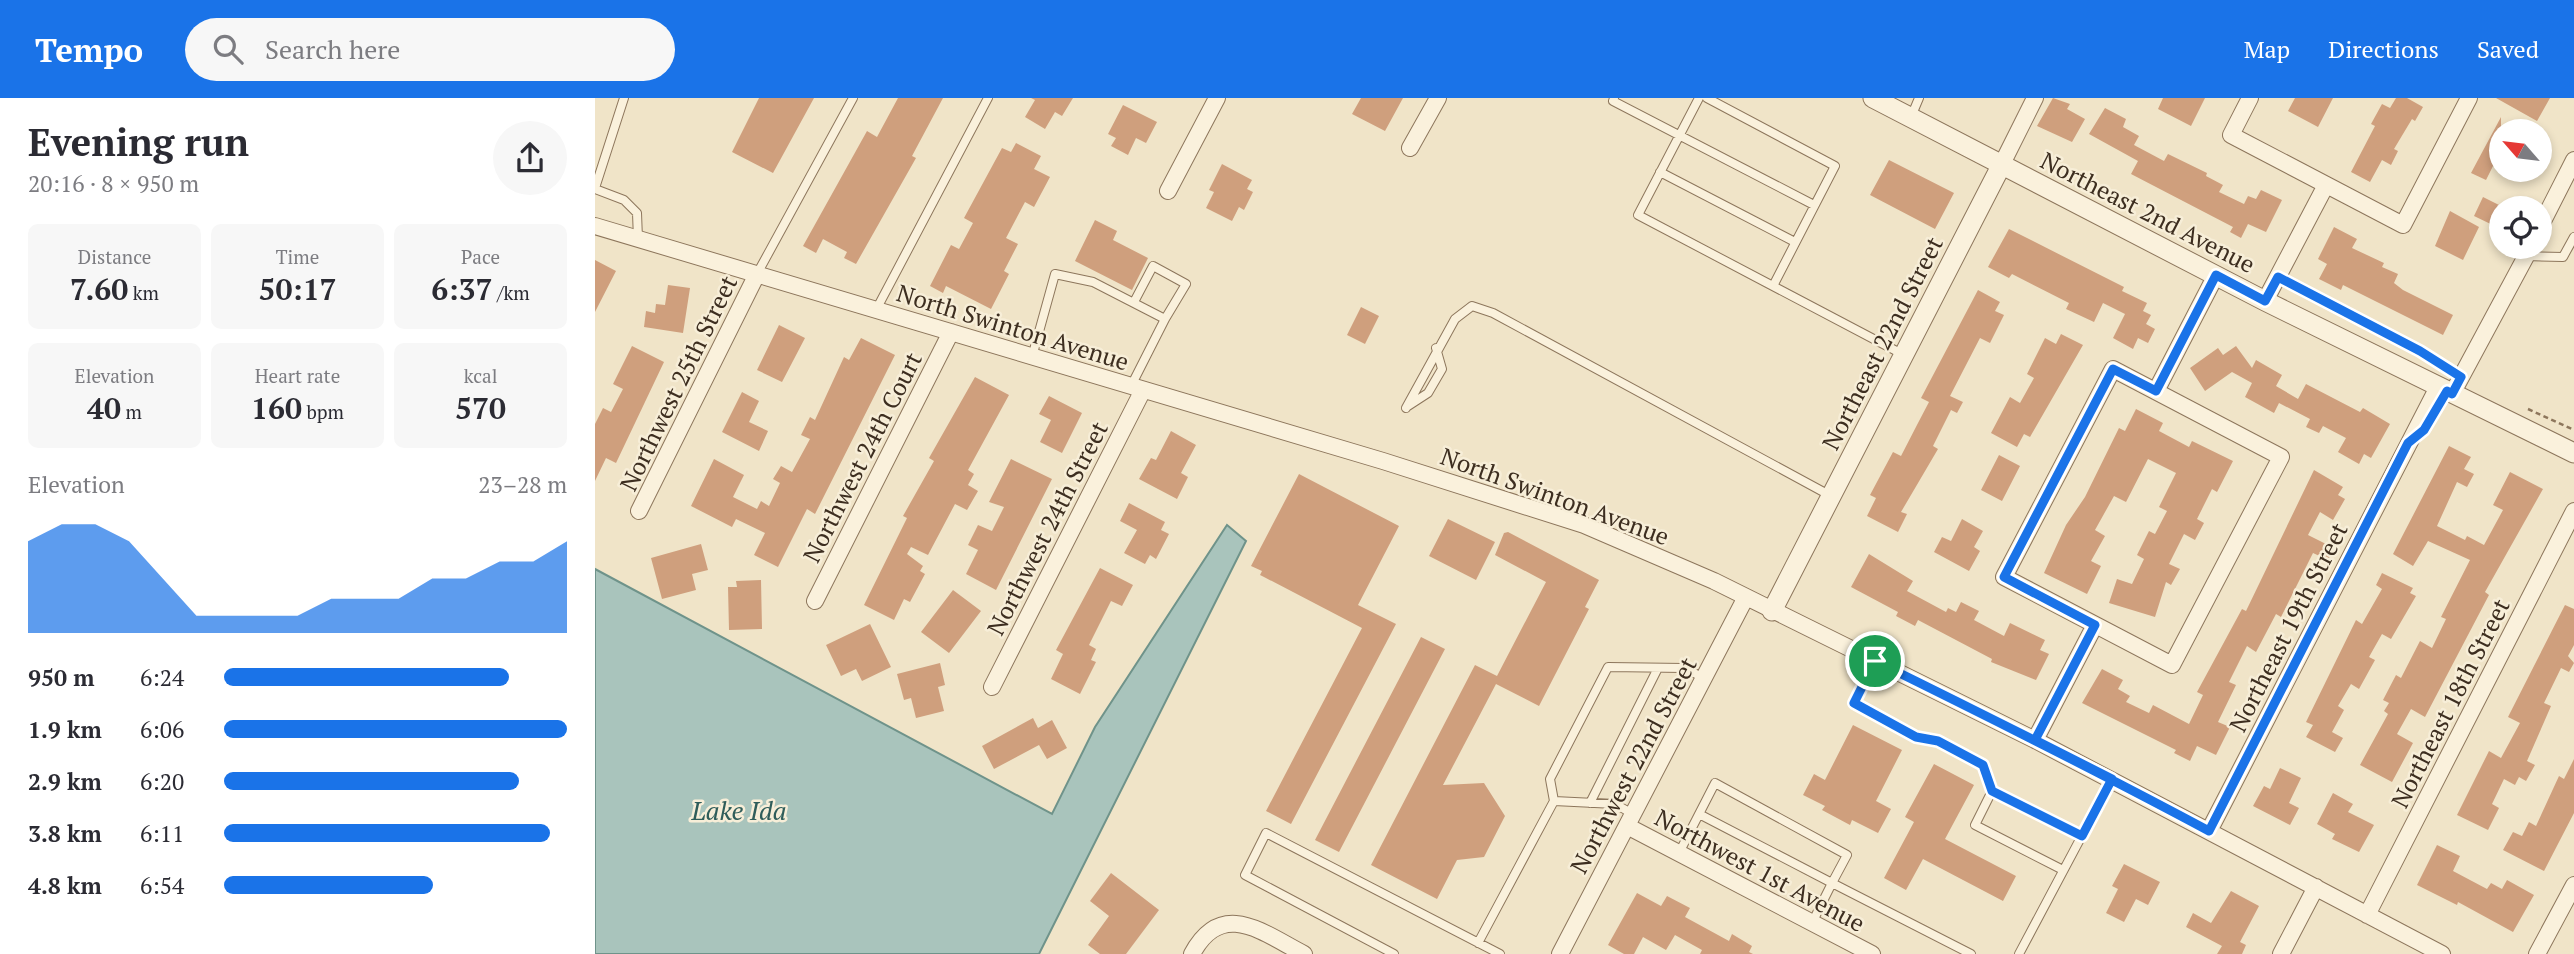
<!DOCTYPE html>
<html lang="en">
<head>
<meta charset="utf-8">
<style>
  body { margin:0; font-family:"PT Serif",serif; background:#f7f7f7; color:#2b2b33; height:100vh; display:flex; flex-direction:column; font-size:26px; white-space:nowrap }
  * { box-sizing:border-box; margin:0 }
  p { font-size:23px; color:#7c7c81 }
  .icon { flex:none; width:38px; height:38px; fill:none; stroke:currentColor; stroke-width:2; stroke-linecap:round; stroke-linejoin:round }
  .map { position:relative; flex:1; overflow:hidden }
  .details { display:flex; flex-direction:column; background:#fff; width:595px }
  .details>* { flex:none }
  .needle { width:46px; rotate:298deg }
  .controls { position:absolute; left:1894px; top:21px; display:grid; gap:14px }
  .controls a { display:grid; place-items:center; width:63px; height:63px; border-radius:50%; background:#fff; box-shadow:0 4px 10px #0003; font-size:35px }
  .pin { position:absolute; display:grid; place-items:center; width:60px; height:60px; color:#fff; margin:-30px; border:4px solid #fff; border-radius:50%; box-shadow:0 2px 7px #0007 }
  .round { display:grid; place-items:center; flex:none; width:74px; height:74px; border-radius:37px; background:#f7f7f7 }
  .head { display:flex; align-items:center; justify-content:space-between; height:119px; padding:0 28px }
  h1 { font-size:38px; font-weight:700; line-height:52px }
  .figures { display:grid; grid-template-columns:repeat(3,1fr); gap:10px; height:119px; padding:7px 28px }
  .figures div { display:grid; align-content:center; border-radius:10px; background:#f7f7f7; text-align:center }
  .figures b { font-size:30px; font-weight:700 }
  .figures small { font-size:19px; font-weight:400 }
  .figures p { font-size:19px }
  .chart { height:196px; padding:14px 28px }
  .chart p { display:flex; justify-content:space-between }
  .chart svg { width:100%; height:126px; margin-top:7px; fill:#1a73e8; opacity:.7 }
  ul { padding:0 28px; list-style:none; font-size:23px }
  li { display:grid; grid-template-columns:112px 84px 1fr; align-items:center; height:52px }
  li i { height:18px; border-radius:9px; background:#1a73e8 }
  header { display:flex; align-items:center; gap:42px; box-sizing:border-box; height:98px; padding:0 35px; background:#1a73e8; color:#fff }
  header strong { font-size:33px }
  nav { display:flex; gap:38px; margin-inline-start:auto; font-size:24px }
  .search { width:490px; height:63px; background:#f7f7f7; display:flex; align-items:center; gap:18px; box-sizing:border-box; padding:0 24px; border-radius:38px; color:#7c7c81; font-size:26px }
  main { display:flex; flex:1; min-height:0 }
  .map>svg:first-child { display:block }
  .water { fill:#a9c4bc; stroke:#6f938a; stroke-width:2 }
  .building { fill:#cf9f7d }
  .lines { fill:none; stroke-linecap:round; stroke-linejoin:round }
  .service-casing { stroke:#8d765c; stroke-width:10 }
  .minor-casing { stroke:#8d765c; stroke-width:18 }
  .tertiary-casing { stroke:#8d765c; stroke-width:21 }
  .path { stroke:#8d765c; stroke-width:2.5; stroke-dasharray:5 3.5; stroke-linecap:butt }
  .service { stroke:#faf1dc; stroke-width:8 }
  .minor { stroke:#faf1dc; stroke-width:16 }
  .tertiary { stroke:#faf1dc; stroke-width:19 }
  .route-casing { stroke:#fff; stroke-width:14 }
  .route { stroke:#1a73e8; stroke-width:9 }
  .labels { text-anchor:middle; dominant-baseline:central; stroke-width:5; stroke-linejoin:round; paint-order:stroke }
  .street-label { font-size:24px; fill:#3d2e20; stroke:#f7eed8 }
  .water-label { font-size:26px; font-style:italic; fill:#2f5d5a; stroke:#f7eed8 }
</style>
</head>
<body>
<header>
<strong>Tempo</strong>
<div class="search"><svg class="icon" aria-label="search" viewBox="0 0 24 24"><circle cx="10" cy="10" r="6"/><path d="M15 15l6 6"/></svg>Search here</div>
<nav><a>Map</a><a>Directions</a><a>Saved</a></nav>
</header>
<main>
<section class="details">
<div class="head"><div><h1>Evening run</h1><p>20:16 · 8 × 950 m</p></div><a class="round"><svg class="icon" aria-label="share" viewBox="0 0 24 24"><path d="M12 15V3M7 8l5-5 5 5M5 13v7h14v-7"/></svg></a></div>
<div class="figures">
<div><p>Distance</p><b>7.60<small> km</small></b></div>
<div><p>Time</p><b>50:17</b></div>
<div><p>Pace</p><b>6:37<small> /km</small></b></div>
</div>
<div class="figures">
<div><p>Elevation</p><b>40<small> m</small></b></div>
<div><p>Heart rate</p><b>160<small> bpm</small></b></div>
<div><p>kcal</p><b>570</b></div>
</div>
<div class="chart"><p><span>Elevation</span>23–28 m</p>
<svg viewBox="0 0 160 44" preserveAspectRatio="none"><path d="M0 44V12L10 6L20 6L30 12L40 25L50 38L60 38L70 38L80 38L90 32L100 32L110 32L120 25L130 25L140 19L150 19L160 12V44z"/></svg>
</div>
<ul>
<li><b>950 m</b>6:24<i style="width:83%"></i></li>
<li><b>1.9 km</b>6:06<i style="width:100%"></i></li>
<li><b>2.9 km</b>6:20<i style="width:86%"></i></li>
<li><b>3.8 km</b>6:11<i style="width:95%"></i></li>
<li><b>4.8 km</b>6:54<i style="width:61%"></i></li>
</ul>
</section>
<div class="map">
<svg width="1979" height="856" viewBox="0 0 1979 856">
  <rect width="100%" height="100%" fill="#f0e4c8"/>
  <!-- water -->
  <path class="water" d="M632,427l19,16 -207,413h-444v-385l457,245 43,-87z"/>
  <!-- building -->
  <path class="building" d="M164,0h55l-41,75 -41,-21z
    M303,0h45l-31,58 4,2 -60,106 -12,-6 3,-6 -24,-13 -7,14 -13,-7 64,-115 10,6z
    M436,0h42l-11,18 -7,-4 -10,17 -20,-12 10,-17z
    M766,0h42l-18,33 -33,-17z
    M1458,0l17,6 -3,5 18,10 -13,23 -35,-16z
    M1568,0h42l-14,28 -33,-17z
    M1700,0h38l-15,29 -30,-16z
    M1801,0h11l16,9 -8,14 -3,-2 -18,30 4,2 -7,14 -9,-5 -12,22 -19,-10 24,-46 -4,-2 11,-20 8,4z
    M1901,0h54l-13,23z
    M528,7l34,17 -11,21 -10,-5 -8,17 -17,-9 5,-8 -8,-4z
    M1510,10l21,11 -3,8 16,9 -5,9 30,16 4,-7 39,19 -1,3 17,9 -4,7 25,12 4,-8 8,3 5,-9 21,10 -16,32 -18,-8 -7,14 -11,-6 3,-5 -102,-53 7,-13 -49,-27z
    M1906,19v53l-8,-4 -7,14 -15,-7z
    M421,45l25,13 -7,13 16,8 -16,30 -9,-5 -19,36 12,6 -14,27 5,3 -18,35 -45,-23 -3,7 -13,-7 21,-41 8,4 14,-26 -9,-5 38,-70 9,4z
    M1294,62l65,33 -19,36 -65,-34z
    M627,66l30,16 -5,9 6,3 -9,18 -5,-3 -7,14 -26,-13 8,-16 -5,-2z
    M1888,99l18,9v23l-27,-13z
    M1855,113l29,16 -16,33 -28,-14z
    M500,122l22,11 -4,9 35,18 -16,32 -57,-29z
    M1739,129l23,12 -5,9 32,15 -2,4 16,7 -4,9 9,7 50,25 -10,20 -100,-50 -2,5 -22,-11 8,-15 -9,-5z
    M1414,131l115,58 -2,4 25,12 -4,8 8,4 -5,9 9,5 -7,14 -10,-5 -5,11 -20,-11 12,-24 -22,-11 -9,19 -28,-13 3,-6 -57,-29 -3,4 -21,-11z
    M0,162l21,11 -21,41z
    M73,187l22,3 -7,45 -39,-6 2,-16 9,2 1,-9 9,1z
    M1383,192l22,12 -5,9 9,4 -14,28 -10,-5 -30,58 13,6 -6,11 -6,-3 -18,36 5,3 -37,63 6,2 -9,18 -31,-16 9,-18 -6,-3 23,-43 8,4 17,-33 11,-21 -8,-4z
    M766,209l18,9 -14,28 -18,-9z
    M184,227l26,13 -23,44 -25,-12z
    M1466,236l22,11 -53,92 -6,-3 -7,13 -26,-14 19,-36 10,6 14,-25 -7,-4 18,-36 11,6z
    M266,240l34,17 -80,159 -8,-5 -29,58 -24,-12 11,-22 -29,-14 -4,8 -41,-21 23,-47 30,16 -11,22 24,12 4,-8 8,5 11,-23 -7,-4 8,-13 11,6 18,-33 -9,-4 9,-18 5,3 29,-63 5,3z
    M37,248l32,16 -48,101 -10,-5 -11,23v-57l8,-16 8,4 12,-23 -10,-5z
    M1641,248l16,22 4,-8 26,15 -6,11 22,13 8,-15 54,28 3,-4 27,16 -19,34 -7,-4 -5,10 -21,-12 8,-14 -23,-12 -4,7 -13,-6 4,-8 -31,-16 -5,10 -29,-16 7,-14 -20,-11 -27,19 -15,-23 28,-20 5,7z
    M380,279l34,18 -41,75 6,4 -6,11 10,6 -11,19 -12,-6 -27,51 -17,-8 -4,7 16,12 -3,5 5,3 -15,28 -6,-3 -10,21 -30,-15 43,-87 -4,-2 31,-55 -5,-3z
    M147,294l17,9 -10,21 19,9 -9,20 -37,-19z
    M454,298l33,17 -20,40 -22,-11 11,-22 -12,-6z
    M1541,311l27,14 -4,8 30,16 3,-6 41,20 -16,31 -5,-3 -15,30 7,4 -9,17 -11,-6 -15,30 11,5 -9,16 -5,-3 -11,35 -46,-14 8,-24 15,5 12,-25 -7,-4 12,-24 6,3 12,-23 -8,-4 17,-34 -28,-14 -22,43 -12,-6 -19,34 10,6 -14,25 10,5 -14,28 -43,-21 22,-48 19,-28 34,-69 6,3z
    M576,333l25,14 -15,28 7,4 -11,22 -38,-20 12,-21 5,2z
    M1854,348l22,11 -7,12 10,5 -7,13 -10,-5 -20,44 28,14 2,-4 17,9 19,-35 -10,-5 17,-33 33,17 -58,103 4,3 -64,122 -14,-8 -14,25 16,9 -21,39 -32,-17 28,-51 -4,-3 5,-8 -6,-3 13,-25 5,3 19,-37 12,7 14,-29 -5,-2 29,-57 -42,-19 -15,25 -20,-12z
    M1404,357l21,11 -18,35 -21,-11z
    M416,361l41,20 -56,111 -30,-16 12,-24 -10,-5 10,-20 14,6 12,-24 -15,-5z
    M1719,372l29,17 -5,8 7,4 -12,21 -13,-8 -12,23 26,13 -6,12 -15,-7 -32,64 -5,-3 -20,38 -9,-6 -18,36 7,3 -18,37 12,5 -14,28 -19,-9 -7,15 -16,-8 2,-3 -94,-47 20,-34 21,11 -5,9 12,7 -4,6 23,11 4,-8 36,19 14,-29 -6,-3 45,-83 4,2z
    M704,376l100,52 -41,79 38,19 -105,200 -25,-13 96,-183 -98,-51 -4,-2 2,-4 -11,-5z
    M534,405l36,19 -4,8 8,4 -13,25 -6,-4 -5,9 -21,-11 13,-23 -17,-9z
    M853,421l47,23 -19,38 -47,-24z
    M1367,421l21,12 -9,16 6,4 -11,20 -35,-19 8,-15 9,4z
    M913,434l91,48 -14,27 4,2 -50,97 -43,-22 -53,101 41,-2 21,33 -21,41 -27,3 -20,39 -66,-34 104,-200 22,11 49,-94 -51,-27 9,-22z
    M106,446l7,26 -16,4 4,16 -34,9 -11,-41z
    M1274,456l44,27 -6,10 39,21 2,-4 8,4 5,-10 18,9 -5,9 30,16 6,-13 35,17 -5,10 9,4 -13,26 -45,-18 1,-3 -74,-39 -3,6 -19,-10 2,-4 -47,-25z
    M505,470l33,17 -11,21 -11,-5 -22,44 7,4 -5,11 5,2 -16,32 -29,-15 12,-25 -7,-4z
    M1787,475l31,15 -3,5 6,3 -25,43 -9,-5 -13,23 6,3 -16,29 -8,-5 -13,22 6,4 -12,22 11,6 -8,14 -29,-15 7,-12 -7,-3 50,-102 6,4 20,-35 -6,-4z
    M166,482l1,49 -33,1 -1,-43h9l-1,-6z
    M358,492l28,21 -32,42 -28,-21z
    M1970,507l9,4v36l-6,11 6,7 -5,9 -8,-4 -17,35 7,3 -24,55 8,4 -9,16 -7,-4 -4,8 -11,-6 -12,25 7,4 -11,22 -31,-15 32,-64 12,7 19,-35 -12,-6z
    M275,526l21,43 -29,14 -6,-12 -15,7 -15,-31z
    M826,539l24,12 -106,203 -24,-12z
    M345,565l5,22 -7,2 6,24 -28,7 -5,-20 -7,2 -7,-26z
    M438,620l5,10 14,-8 15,28 -20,11 -8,-14 -45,24 -12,-23z
    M1258,627l49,25 -26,51 15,8 -13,24 -26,-13 -2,5 -28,-15 3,-4 -22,-11 11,-21 11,6z
    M1979,661v54l-30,58 -41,-21 10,-18 9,4 7,-14 7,4 23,-50 5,3z
    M1339,666l40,21 -29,54 71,37 -13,25 -80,-42 -17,31 -22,-12 30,-56 -9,-5z
    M1685,670l21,10 -12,25 10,5 -9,17 -37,-19 11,-20 6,3z
    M1738,695l20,11 -5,8 26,13 -15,27 -27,-13 3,-5 -18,-10z
    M1842,747l23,11 -7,15 34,18 4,-6 11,6 5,-9 27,15 -21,37 -55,-30 -1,3 -40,-20z
    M1529,766l36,18 -12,23 -12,-6 -12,23 -18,-9 12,-24 -6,-3z
    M516,775l48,37 -33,44h-26l-12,-9 21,-29 -19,-15z
    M1636,793l28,15 -19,36 6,3 -4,9h-25l5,-8 -36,-19 7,-14 18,10z
    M1042,795l24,13 6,-10 23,12 -5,9 44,24 3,-7 20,12 -3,6 4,2h-53l2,-4 -27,-15 -9,15 -23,-13 -9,17h-10l-16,-9z"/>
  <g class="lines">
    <defs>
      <path id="service" d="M1019,0l-1,3 201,104
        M1104,0l-61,117 266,140
        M1112,0l128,68 -62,120
        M1316,19l8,-19
        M1065,74l135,70
        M0,90l29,-90
        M0,91l29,11 13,13 1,26
        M1931,158l37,1 11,-20
        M162,176l96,-176
        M539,204l19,-36 33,18 -21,35
        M281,212l112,-212
        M437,259l23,-83 38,8 72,37 -34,67
        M813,308l20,-13 14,-24 -6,-21
        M811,310l49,-89 17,-13 21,7 338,183
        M1280,563l-21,42 62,34 22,4 45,24 9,26 -17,34 88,45
        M1397,693l90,45
        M959,703l-4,-22 58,-112 76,1 20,10
        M995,705l68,-135
        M1104,716l133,69 -20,40
        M1084,755l36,-70 132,72 -15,28 139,71
        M883,845l76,-142 61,3 18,10
        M799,856l-149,-79 21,-42 234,121
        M1424,856l93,-175"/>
      <path id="minor" d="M1655,0l-19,37 172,90 66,-127
        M815,50l28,-50
        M1407,66l33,-66
        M573,93l49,-93
        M0,128l788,235 201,64 130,56 321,159 407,214
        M1944,131l35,-69
        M1670,203l61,-116
        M1518,271l168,88 -109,208 -168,-88z
        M1561,293l60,-116
        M1857,296l79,-147
        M44,413l118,-237
        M220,503l136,-269
        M397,589l151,-297
        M1440,642l60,-115
        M1032,728l245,128
        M1614,733l229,-444
        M1772,817l207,-404
        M597,856c30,-56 71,-21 112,0
        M965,856l186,-357
        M1686,856l35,-67
        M1942,856l37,-69"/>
      <path id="tertiary" d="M1278,0l392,203 309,152
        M1177,513l230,-447"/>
    </defs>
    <!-- service casing -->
    <use href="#service" class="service-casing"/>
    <!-- minor casing -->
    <use href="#minor" class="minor-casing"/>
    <!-- tertiary casing -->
    <use href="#tertiary" class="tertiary-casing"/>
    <!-- path -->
    <path class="path" d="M1698,187l127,66 23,17
      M1933,311l46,21"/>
    <!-- service -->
    <use href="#service" class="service"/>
    <!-- minor -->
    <use href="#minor" class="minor"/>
    <!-- tertiary -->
    <use href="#tertiary" class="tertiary"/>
  </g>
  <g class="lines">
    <defs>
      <path id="route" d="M1280,563c112,55 224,111 334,170l199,-388 16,-13 23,-39 5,3 9,-17 -41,-26 -142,-74 -13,24 -49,-26 -60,116 -43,-22 -109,208 91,48 -60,115 77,39 -30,57 -90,-45 -9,-26 -45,-24 -22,-4 -62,-34 21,-42"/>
    </defs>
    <!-- route casing -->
    <use href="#route" class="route-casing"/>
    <!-- route -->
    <use href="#route" class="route"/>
  </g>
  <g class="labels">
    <!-- street labels -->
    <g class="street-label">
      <text transform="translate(1553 114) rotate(27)">Northeast 2nd Avenue</text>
      <text transform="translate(418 229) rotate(17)">North Swinton Avenue</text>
      <text transform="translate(1287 245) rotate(-63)">Northeast 22nd Street</text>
      <text transform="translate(83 285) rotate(-64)">Northwest 25th Street</text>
      <text transform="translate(267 359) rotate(-63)">Northwest 24th Court</text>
      <text transform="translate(960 398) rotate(20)">North Swinton Avenue</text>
      <text transform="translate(452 430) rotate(-63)">Northwest 24th Street</text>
      <text transform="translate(1693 529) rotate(-63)">Northeast 19th Street</text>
      <text transform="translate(1855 605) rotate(-63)">Northeast 18th Street</text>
      <text transform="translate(1038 667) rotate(-62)">Northwest 22nd Street</text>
      <text transform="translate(1165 772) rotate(28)">Northwest 1st Avenue</text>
    </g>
    <!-- water labels -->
    <g class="water-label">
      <text x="144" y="712">Lake Ida</text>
    </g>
  </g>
</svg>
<div class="controls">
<a><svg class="needle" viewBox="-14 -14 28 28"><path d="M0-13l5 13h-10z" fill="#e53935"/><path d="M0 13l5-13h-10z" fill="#7c7c81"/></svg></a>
<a><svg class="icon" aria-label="locate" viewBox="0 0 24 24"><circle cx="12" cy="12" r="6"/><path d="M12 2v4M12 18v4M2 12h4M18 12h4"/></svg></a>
</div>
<div class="pin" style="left:1280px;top:563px;background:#1e9e55"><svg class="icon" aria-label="arrive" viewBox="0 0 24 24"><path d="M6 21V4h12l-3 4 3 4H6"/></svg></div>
</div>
</main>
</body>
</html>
